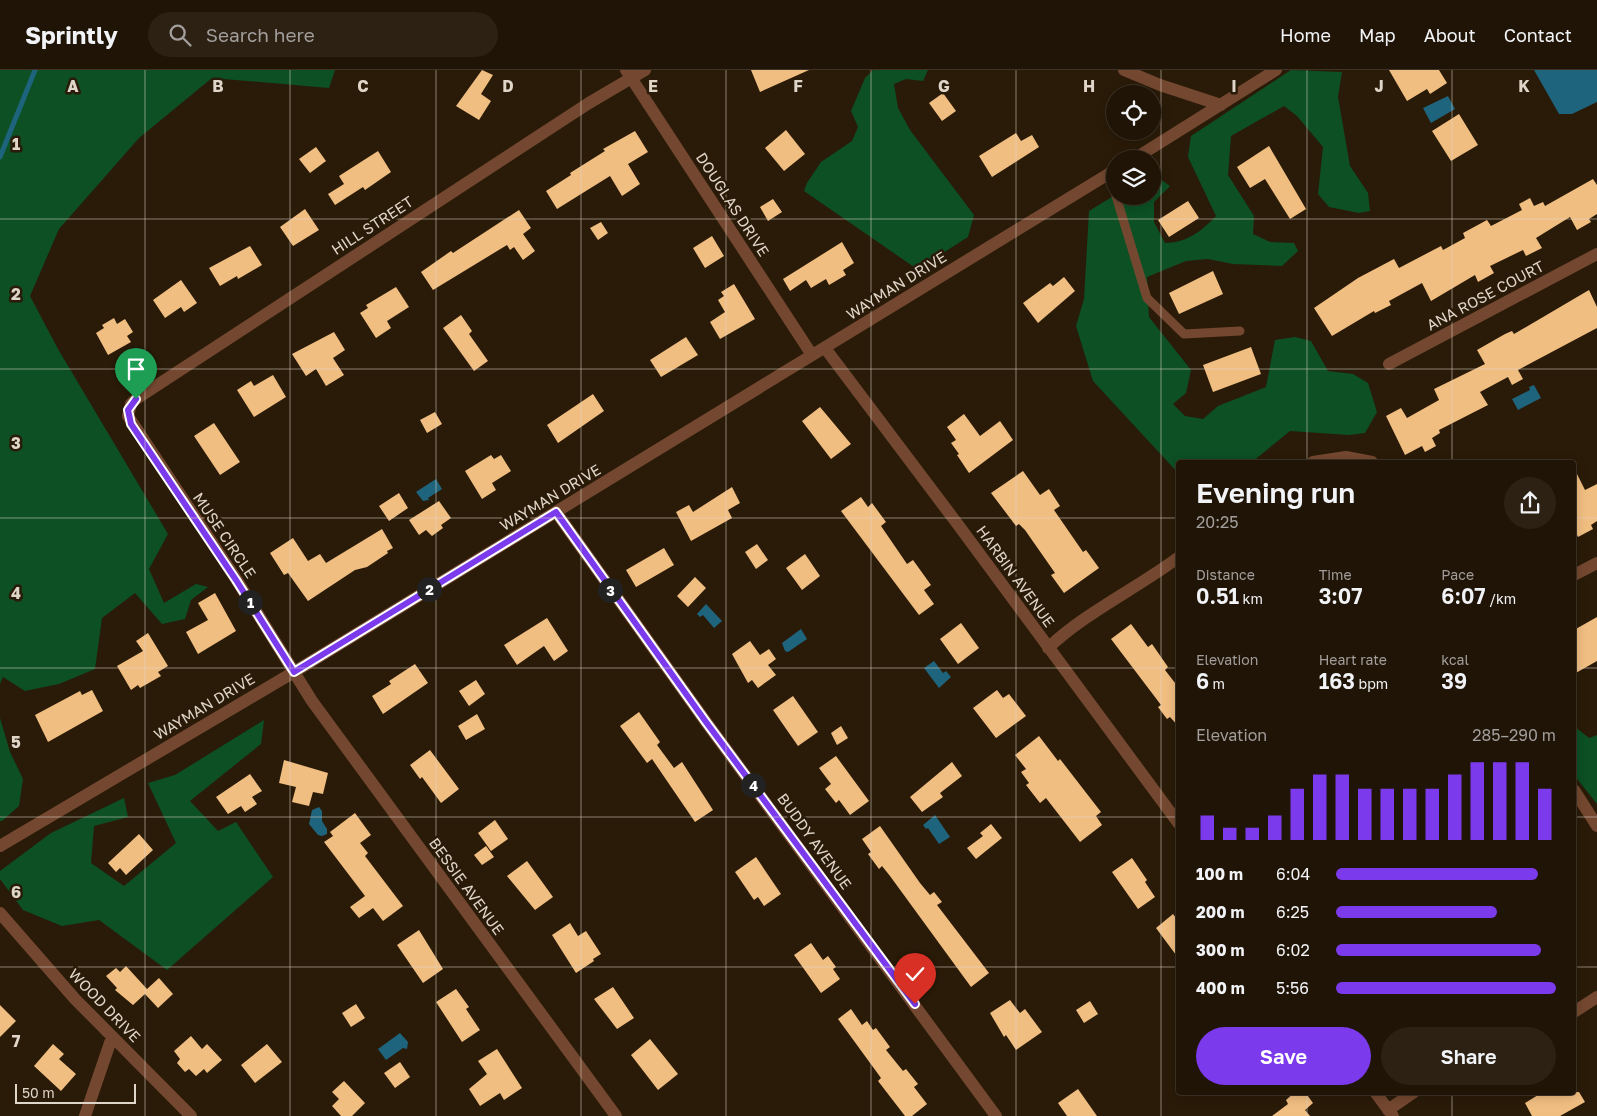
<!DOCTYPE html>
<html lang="en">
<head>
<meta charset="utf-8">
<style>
  body { margin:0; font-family:"Golos Text",sans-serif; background:#2d2114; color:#f1f3f6; height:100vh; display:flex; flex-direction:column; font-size:19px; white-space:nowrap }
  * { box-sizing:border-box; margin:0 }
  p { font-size:16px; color:#a29e9b }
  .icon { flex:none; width:28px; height:28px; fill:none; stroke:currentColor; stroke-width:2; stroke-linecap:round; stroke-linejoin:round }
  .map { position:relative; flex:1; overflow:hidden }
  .panel { position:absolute; left:1176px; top:390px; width:400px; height:635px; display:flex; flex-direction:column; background:#201406; border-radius:5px; box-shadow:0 2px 12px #0003,0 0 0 1px #3d3328 }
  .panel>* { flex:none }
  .tools { position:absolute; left:1106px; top:15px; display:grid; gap:10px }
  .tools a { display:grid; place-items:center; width:55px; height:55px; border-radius:50%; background:#201406; box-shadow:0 2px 12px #0003,0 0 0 1px #3d3328; font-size:25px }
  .scale { position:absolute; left:15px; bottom:12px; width:121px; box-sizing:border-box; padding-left:5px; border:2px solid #dfd5c9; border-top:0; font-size:14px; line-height:18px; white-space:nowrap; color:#dfd5c9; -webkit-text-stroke:4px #2a1b08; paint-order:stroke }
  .pin { position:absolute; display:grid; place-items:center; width:42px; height:42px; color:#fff; margin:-51px -21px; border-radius:50% 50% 50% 0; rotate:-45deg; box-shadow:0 0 5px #0007 }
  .pin .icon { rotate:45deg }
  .km { position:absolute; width:25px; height:25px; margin:-12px; border-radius:50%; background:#222; color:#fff; font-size:14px; line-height:25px; text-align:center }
  .round { display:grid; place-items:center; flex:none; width:52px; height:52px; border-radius:26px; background:#2d2114 }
  .headline { display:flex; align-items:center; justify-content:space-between; height:85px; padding:0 20px }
  h1 { font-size:28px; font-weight:600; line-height:38px }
  .figures { display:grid; grid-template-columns:repeat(3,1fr); gap:8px; height:85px; padding:5px 20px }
  .figures div { display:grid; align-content:center }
  .figures b { font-size:21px; font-weight:600 }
  .figures small { font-size:14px; font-weight:400 }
  .figures p { font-size:14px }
  .chart { height:140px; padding:10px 20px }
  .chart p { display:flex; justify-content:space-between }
  .chart svg { width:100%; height:90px; margin-top:5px; stroke:#7c3aed; stroke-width:6 }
  .cta { display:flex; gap:10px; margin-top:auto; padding:10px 20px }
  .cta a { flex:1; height:58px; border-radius:30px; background:#7c3aed; color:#fff; font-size:20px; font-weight:600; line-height:58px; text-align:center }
  .cta a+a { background:#2d2114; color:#f1f3f6 }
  ul { padding:0 20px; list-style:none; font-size:16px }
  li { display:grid; grid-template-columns:80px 60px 1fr; align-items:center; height:38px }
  li i { height:12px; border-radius:6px; background:#7c3aed }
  header { display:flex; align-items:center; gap:30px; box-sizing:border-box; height:70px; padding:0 25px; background:#201406; border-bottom:1px solid #3d3328 }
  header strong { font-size:24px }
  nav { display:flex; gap:28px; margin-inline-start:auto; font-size:18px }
  .search { width:350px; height:45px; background:#2d2114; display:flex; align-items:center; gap:12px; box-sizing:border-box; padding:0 18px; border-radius:28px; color:#a29e9b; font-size:19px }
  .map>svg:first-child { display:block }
  .forest { fill:#0c5024 }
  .water { fill:#1f647d }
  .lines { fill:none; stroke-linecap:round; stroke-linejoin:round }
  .stream { stroke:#1f647d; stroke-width:5 }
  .building { fill:#f1be82 }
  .service { stroke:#744830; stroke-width:9 }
  .minor { stroke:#744830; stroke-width:12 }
  .route-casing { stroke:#fff; stroke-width:10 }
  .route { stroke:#7c3aed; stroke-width:6 }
  .grid { fill:none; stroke:#dfd5c9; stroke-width:1; stroke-opacity:0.55 }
  .labels { text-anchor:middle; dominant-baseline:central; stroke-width:5; stroke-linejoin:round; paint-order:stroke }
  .street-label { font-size:15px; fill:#dfd5c9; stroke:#2a1b08 }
  .grid-label { font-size:16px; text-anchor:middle; font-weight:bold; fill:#dfd5c9; stroke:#2a1b08; stroke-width:5; stroke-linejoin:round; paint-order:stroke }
</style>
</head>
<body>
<header>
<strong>Sprintly</strong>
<div class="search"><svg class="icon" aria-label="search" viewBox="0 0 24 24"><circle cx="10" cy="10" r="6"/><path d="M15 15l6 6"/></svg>Search here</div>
<nav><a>Home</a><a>Map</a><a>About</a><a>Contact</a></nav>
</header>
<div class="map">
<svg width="1597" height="1046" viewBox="0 0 1597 1046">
  <rect width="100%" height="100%" fill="#2a1b08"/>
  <!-- forest -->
  <path class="forest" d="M0,0h335l-6,18 -117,-10 -73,60 -80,91 -29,67 28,53 110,185 -19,35 15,34 32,-19 12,3 -17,13 -6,19 -23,5 -27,-31 -33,25 -7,51 -36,15 -34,7 -22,-14 -3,7z
    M873,0h55l-5,11 -17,-2 -12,5 4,24 12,22 64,85 -6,22 -33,21 -21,9 -110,-76 3,-8 14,-21 31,-21 6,-14 -7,-16 14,-33z
    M1291,0l51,2 -4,25 12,69 18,27 2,18 -11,2 -30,-6 -11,-13 5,-47 -26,-31 -13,-10 -53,30 -3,39 26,41 -1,18 17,8 24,1 4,8 -16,15 -49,-2 -25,-5 -22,2 -39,16 2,40 42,53 -5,23 -13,11 12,12 18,3 15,-13 48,-19 9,-47 20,-3 16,4 17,30 25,3 15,9 9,29 -12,21 -16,2 -59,-4 -38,31h-73v12l-86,-93 -17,-55 8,-27 5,-88 26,-16 37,1 1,-22 17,12 -16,16v20l11,21c21,0 37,-12 51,-27l-28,-59 3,-21z
    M0,648l10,34 13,27 -4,27 -17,15h-2z
    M264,650l-3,24 -71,57 28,30 18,-9 37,55 -106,93 -68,-50 -37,6 -39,-16 -23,-31v-8l51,-38 73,-35 4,19 -34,9 -3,37 33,23 52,-43 -28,-60 27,-8z
    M1574,656l15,12 8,-3v69l-23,-29z"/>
  <!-- water -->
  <path class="water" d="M1534,0h63v32l-25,12h-13z
    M1448,26l7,13 -24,14 -8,-15z
    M1534,315l7,13 -23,12 -6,-11 18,-9 -1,-3z
    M436,409l6,10 -14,9 1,2 -6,1 -7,-9z
    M706,534l16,17 -8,7 -11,-13 -3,2 -3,-3z
    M801,559l6,10 -19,13 -3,-1 -3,-8z
    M934,591l9,12 3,-2 5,6 -12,11 -15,-20z
    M319,737l3,4v10l5,8v5l-5,2 -4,-1 -9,-11 3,-14z
    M935,745l15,22 -11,7 -11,-16 -2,1 -3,-4z
    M400,963l8,9 -1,7 -4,-1 -17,12 -8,-11z"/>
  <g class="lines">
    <!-- stream -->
    <path class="stream" d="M0,87l35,-87"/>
  </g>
  <!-- building -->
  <path class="building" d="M482,0l11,5 -12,19 10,7 -12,19 -23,-14z
    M751,0h58l-49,22z
    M1389,0h50l8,13 -17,11 -3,-5 -20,12z
    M943,23l13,18 -14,10 -13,-18z
    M1459,44l19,31 -27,16 -19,-30z
    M786,60l19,24 -21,17 -19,-23z
    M635,61l13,21 -20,12 12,20 -18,12 -12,-20 -53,33 -11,-18 25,-16 -1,-2 35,-22 -2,-2z
    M1016,63l5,8 11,-6 7,12 -47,30 -13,-21z
    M1269,76l37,63 -16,10 -25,-40 -15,9 -13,-21z
    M316,77l10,14 -16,12 -11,-14z
    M378,81l13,21 -26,18 -2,-3 -28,18 -7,-11 16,-10 -5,-8z
    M1593,109l4,6v29l-8,5 2,3 -14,8 -7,-13 -34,21 6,10 -16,8 -3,-6 -33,16 4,7 -16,9 -3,-7 -44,26 -9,-18 -33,18 2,4 -16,8 -1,-2 -42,25 -18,-28 44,-30 36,-19 5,9 42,-22 2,4 22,-12 -2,-5 24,-13 4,6 31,-16 -3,-6 11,-6 4,8 9,-4 2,4z
    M773,129l9,13 -14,9 -8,-14z
    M1188,131l11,17 -30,19 -11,-17z
    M305,139l14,21 -26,16 -13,-19z
    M519,140l12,18 -8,6 12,17 -12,9 -9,-13 -4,3 -3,-5 -74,45 -12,-18 30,-21 2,2z
    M601,152l7,11 -10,7 -8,-12z
    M712,166l12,20 -19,12 -12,-20z
    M842,172l12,21 -11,7 3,5 -17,10 -3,-6 -15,9 -5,-8 -16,11 -7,-12z
    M250,176l12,19 -24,14 -1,-3 -17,10 -11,-18z
    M1213,201l10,23 -44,20 -10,-21z
    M1064,207l11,14 -37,32 -15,-20 27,-20 3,3z
    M181,210l16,23 -13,9 -3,-5 -16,11 -12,-18z
    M734,214l21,35 -35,20 -10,-17 15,-10 -7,-12 6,-4 -3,-4z
    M396,217l13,20 -22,14 4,7 -15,10 -16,-25 8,-5 -2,-3z
    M1589,220l8,17v21l-79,42 5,9 -11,6 -4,-8 -28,15 8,13 -49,25 1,3 -8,5 4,8 -11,6 -3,-6 -17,9 -19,-39 15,-8 6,10 32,-18 -5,-11 51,-25 -8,-14 28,-16 7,-3 2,3z
    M461,245l11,16 -3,3 19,27 -14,10 -31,-43z
    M114,248l3,6 8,-5 8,13 -6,4 4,6 -23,13 -12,-22 8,-5 -2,-3z
    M334,262l11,18 -12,8 11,17 -18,11 -10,-17 -10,7 -14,-22z
    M686,267l12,18 -37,22 -11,-17z
    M1251,277l10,27 -48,18 -10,-27z
    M273,305l13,22 -32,20 -17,-27 14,-9 3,5z
    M593,324l11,17 -46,32 -11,-18z
    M820,337l31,37 -20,15 -29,-38z
    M435,342l7,12 -15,9 -7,-13z
    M964,344l16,22 20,-15 13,19 -44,33 -12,-18 2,-1 -8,-11 5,-3 -9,-13z
    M214,353l26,39 -20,13 -26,-39z
    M491,385l3,4 7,-4 10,16 -19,12 4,7 -14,9 -17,-28z
    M1574,398l11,22 12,-6v37l-6,4 2,4 -15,8 -4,-8z
    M1023,401l17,24 9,-6 11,17 -6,4 29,42 3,-2 13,18 -35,25 -13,-18 4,-2 -30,-43 -6,-6 -3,2 -25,-33z
    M732,417l8,16 -12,7 4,8 -41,23 -15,-29 13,-7 4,7z
    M399,423l9,15 -19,13 -10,-15z
    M861,427l7,10 4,-4 14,19 -5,4 26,38 6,-4 18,25 -7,5 10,14 -15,11 -78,-104z
    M439,431l12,17 -10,7 2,3 -11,8 -6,-6 -7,5 -10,-15z
    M382,459l11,19 -6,3 1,2 -21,14 -12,3 -47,31 -20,-28 -4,2 -14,-22 23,-15 15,23 12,-7 6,9z
    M757,474l11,16 -12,9 -11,-17z
    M664,478l10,17 -38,22 -10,-17z
    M805,484l15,22 -18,14 -16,-22z
    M695,507l11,11 -18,19 -11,-11z
    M215,523l21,38 -38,23 -12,-22 22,-12 -10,-17z
    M1597,547v44l-23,13v-44z
    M547,548l21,33 -14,10 -10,-15 -27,19 -13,-20z
    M961,553l18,25 -21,16 -18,-25z
    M1131,554l17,23 4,-3 16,23 -3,3 14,18v39l-9,-10 -3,2 -9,-12 3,-2 -50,-66z
    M148,563l20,33 -10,6 3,4 -21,12 -2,-3 -7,5 -14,-24 26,-15 -7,-10z
    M750,571l10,14 9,-6 7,10 -8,6 8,10 -18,13 -6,-8 -4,3 -16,-29z
    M415,594l13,19 -45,31 -11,-18 19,-12 -2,-3z
    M476,610l9,14 -16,12 -10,-15z
    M92,620l11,21 -55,31 -13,-27 45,-24 2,4z
    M997,620l6,8 6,-4 17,22 -30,22 -23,-30z
    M793,626l25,36 -20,14 -25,-36z
    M639,642l21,30 -3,3 17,23 8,-6 31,48 -18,12 -43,-63 -5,4 -27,-37z
    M477,644l8,15 -19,11 -8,-14z
    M841,656l7,12 -11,7 -6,-12z
    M1039,666l19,25 2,-2 41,53 -5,4 6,9 -22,17 -34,-44 -6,5 -14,-18 3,-2 -8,-11 5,-3 -11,-14z
    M430,680l29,39 -18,14 -19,-26 -2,2 -10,-14z
    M836,686l33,45 -19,14 -11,-15 -3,3 -11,-14 6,-5 -12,-16z
    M284,690l44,13 -5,21 -10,-2 -4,14 -17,-4 4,-15 -17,-4z
    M952,692l10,14 -22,17 3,4 -21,15 -12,-15z
    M250,704l12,17 -10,6 5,7 -12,8 -4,-6 -13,8 -12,-17z
    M355,743l16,22 -11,8 8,10 -3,3 38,50 -20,15 -10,-13 -14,10 -9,-11 15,-11 -41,-54 9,-6 -3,-4z
    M495,750l13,19 -17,12 -13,-18z
    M991,754l11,14 -26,21 -9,-11 16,-12 -3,-3z
    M880,756l40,57 10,12 4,-3 8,10 -5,3 52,68 -18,14 -81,-111 -8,-10 -3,3 -11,-15 3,-2 -9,-13z
    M139,764l14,16 -27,25 -6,-7 -4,4 -8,-9z
    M486,776l8,11 -12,8 -8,-10z
    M756,787l25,37 -17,12 -6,-9 -4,3 -19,-28z
    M1132,788l15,22 -2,2 10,15 -17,12 -26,-37z
    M527,791l26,36 -18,13 -28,-34z
    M1173,844l6,8v37l-23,-31z
    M570,853l8,13 8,-5 15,23 -8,5 1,2 -18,12 -24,-38z
    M419,860l24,39 -20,14 -26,-38z
    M811,873l12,17 5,-4 8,11 -3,2 7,10 -19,14 -27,-38z
    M126,896l21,23 12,-11 14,16 -15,14 -13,-14 -12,11 -18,-15 2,-2 -11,-12 10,-8 4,4z
    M613,917l21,31 -17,11 -23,-30z
    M456,919l13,18 -3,2 14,21 -18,12 -26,-40z
    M1010,930l10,13 5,-4 17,23 -26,18 -10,-15 -2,2 -14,-24z
    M1090,931l8,13 -14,9 -8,-13z
    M356,934l9,14 -14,9 -9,-14z
    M0,935l16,16 -16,16z
    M851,939l11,16 5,-4 6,9 3,-2 14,19 -4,3 17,21 3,-2 12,15 -4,3 13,17 -15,12h-7l-27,-35 3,-3 -43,-59z
    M191,966l11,13 5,-5 15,16 -15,13 -3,-4 -8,7 -7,-7 -4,3 -8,-9 3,-4 -6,-8z
    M650,969l28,35 -20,16 -27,-35z
    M53,974l11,10 -5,5 17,15 -15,17 -27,-25z
    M267,974l15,18 -27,21 -14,-18z
    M497,979l25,39 -18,12 -4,-7 -20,13 -11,-17 18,-15 -9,-13z
    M400,992l10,15 -15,11 -11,-15z
    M344,1011l21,22 -13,13h-11l-9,-10 7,-7 -7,-7z
    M1078,1019l19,27h-30l-9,-13z
    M1295,1022h10l8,11 -8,7 5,6h-38l16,-12 -2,-4z
    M1543,1022h36l6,10 -25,14h-28l-7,-13z"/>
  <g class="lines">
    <!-- service -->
    <path class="service" d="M1107,105l8,18
      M1116,126l31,102 37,36 56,-3"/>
    <!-- minor -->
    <path class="minor" d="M626,0l186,285
      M1124,0l36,15 61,20
      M1134,89l142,-89
      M825,278l134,178 220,298
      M1389,294l208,-110
      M1313,392l33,-5 26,5
      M556,442l150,210 290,394
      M1574,505l23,-12
      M1048,578c38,-36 88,-59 131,-91
      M1574,720l23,36
      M0,776l294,-174 821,-502
      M0,843l75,86 116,117
      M1574,942l23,-15
      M1375,1022l18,24
      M1388,1040l26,-18
      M85,1046l27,-79
      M616,1046l-304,-415 -76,-122 -108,-163 3,-12 5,-5 453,-296 56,-33"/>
  </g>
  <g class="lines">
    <defs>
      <path id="route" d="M136,329l-8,11 3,14 105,156 58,92 262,-160 150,210 209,282"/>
    </defs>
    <!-- route casing -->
    <use href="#route" class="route-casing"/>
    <!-- route -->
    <use href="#route" class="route"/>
  </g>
  <!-- grid -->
  <path class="grid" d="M145,0v1046M290,0v1046M436,0v1046M581,0v1046M726,0v1046M871,0v1046M1016,0v1046M1161,0v1046M1307,0v392M1452,0v392M0,149h1597M0,299h1597M0,448h1179M1574,448h23M0,598h1179M1574,598h23M0,747h1179M1574,747h23M0,897h1179M1574,897h23M1307,1022v24M1452,1022v24"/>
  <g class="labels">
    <!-- street labels -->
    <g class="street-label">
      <text transform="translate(733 134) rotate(57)">DOUGLAS DRIVE</text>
      <text transform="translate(372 155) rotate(-33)">HILL STREET</text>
      <text transform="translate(896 215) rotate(-32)">WAYMAN DRIVE</text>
      <text transform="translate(1485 225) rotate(-28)">ANA ROSE COURT</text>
      <text transform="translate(550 427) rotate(-31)">WAYMAN DRIVE</text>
      <text transform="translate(225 465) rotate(56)">MUSE CIRCLE</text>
      <text transform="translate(1016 506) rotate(54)">HARBIN AVENUE</text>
      <text transform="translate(204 636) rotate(-31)">WAYMAN DRIVE</text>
      <text transform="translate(815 771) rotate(54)">BUDDY AVENUE</text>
      <text transform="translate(467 816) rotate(54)">BESSIE AVENUE</text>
      <text transform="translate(105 935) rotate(46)">WOOD DRIVE</text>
    </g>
  </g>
  <g class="grid-label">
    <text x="73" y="22">A</text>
    <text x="218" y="22">B</text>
    <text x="363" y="22">C</text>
    <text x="508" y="22">D</text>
    <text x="653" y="22">E</text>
    <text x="798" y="22">F</text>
    <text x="944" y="22">G</text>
    <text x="1089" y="22">H</text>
    <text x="1234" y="22">I</text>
    <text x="1379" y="22">J</text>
    <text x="1524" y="22">K</text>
    <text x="16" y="80">1</text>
    <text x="16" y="230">2</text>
    <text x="16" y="379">3</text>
    <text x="16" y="529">4</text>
    <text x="16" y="678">5</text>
    <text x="16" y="828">6</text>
    <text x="16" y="977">7</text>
  </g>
</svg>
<div class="tools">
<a><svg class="icon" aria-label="locate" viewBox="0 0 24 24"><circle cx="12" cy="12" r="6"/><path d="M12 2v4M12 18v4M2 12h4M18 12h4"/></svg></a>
<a><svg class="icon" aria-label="layers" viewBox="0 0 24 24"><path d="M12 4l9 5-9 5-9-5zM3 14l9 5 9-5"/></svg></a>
</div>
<div class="scale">50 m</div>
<div class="pin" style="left:136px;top:329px;background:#1e9e55"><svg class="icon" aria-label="arrive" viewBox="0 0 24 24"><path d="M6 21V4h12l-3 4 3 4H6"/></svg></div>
<div class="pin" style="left:915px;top:934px;background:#d93025"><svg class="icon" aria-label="check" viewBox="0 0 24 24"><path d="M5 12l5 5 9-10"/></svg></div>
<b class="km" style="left:250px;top:532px">1</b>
<b class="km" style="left:429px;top:519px">2</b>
<b class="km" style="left:610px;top:520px">3</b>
<b class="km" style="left:753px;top:715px">4</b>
<section class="panel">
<div class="headline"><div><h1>Evening run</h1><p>20:25</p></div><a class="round"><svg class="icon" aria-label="share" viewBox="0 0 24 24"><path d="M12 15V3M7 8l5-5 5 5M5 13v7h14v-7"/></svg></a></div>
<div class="figures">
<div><p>Distance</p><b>0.51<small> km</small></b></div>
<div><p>Time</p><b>3:07</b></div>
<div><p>Pace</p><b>6:07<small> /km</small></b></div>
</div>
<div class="figures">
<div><p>Elevation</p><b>6<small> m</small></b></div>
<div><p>Heart rate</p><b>163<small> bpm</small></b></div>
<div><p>kcal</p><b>39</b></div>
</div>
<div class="chart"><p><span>Elevation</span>285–290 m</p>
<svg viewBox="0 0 160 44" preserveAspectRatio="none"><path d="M5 44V32M15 44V38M25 44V38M35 44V32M45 44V19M55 44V12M65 44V12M75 44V19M85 44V19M95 44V19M105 44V19M115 44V12M125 44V6M135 44V6M145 44V6M155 44V19"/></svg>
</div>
<ul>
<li><b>100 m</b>6:04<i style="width:92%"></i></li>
<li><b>200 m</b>6:25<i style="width:73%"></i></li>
<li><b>300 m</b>6:02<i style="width:93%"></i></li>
<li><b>400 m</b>5:56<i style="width:100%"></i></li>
</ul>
<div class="cta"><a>Save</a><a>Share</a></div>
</section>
</div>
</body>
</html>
